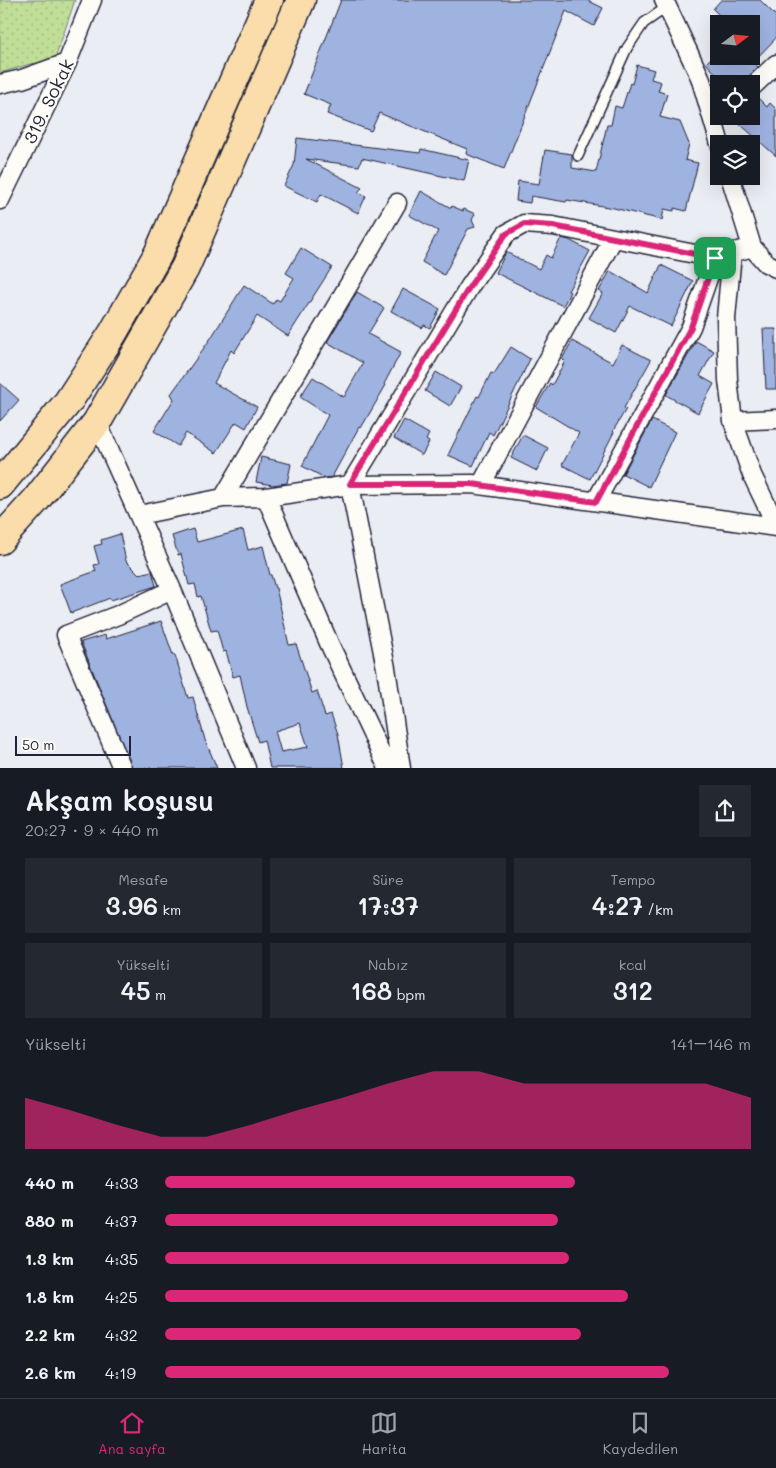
<!DOCTYPE html>
<html lang="tr">
<head>
<meta charset="utf-8">
<style>
  body { margin:0; font-family:Mali,sans-serif; background:#242831; color:#f1f3f6; height:100vh; display:flex; flex-direction:column; font-size:19px; white-space:nowrap }
  * { box-sizing:border-box; margin:0 }
  p { font-size:16px; color:#9ea1a6 }
  .icon { flex:none; width:28px; height:28px; fill:none; stroke:currentColor; stroke-width:2; stroke-linecap:round; stroke-linejoin:round }
  .map { position:relative; height:768px; overflow:hidden }
  .drawer { display:flex; flex-direction:column; background:#171b24; flex:1 }
  .drawer>* { flex:none }
  .needle { width:32px; rotate:74deg }
  .controls { position:absolute; left:710px; top:15px; display:grid; gap:10px }
  .controls a { display:grid; place-items:center; width:50px; height:50px; border-radius:0px; background:#171b24; box-shadow:0 5px 20px #0002; font-size:25px }
  .scale { position:absolute; left:15px; bottom:12px; width:116px; box-sizing:border-box; padding-left:5px; border:2px solid #22223b; border-top:0; font-size:14px; line-height:18px; white-space:nowrap; color:#22223b; -webkit-text-stroke:4px #fdfcf7; paint-order:stroke }
  .pin { position:absolute; display:grid; place-items:center; width:42px; height:42px; color:#fff; margin:-21px; border-radius:10px; box-shadow:0 2px 8px #0006 }
  .round { display:grid; place-items:center; flex:none; width:52px; height:52px; border-radius:0px; background:#242831 }
  .summary { display:flex; align-items:center; justify-content:space-between; height:85px; padding:0 25px }
  h1 { font-size:28px; font-weight:600; line-height:38px }
  .stats { display:grid; grid-template-columns:repeat(3,1fr); gap:8px; height:85px; padding:5px 25px }
  .stats div { display:grid; align-content:center; border-radius:0px; background:#242831; text-align:center }
  .stats b { font-size:25px; font-weight:600 }
  .stats small { font-size:14px; font-weight:400 }
  .stats p { font-size:14px }
  .chart { height:140px; padding:10px 25px }
  .chart p { display:flex; justify-content:space-between }
  .chart svg { width:100%; height:90px; margin-top:5px; fill:#db2777; opacity:.7 }
  ul { padding:0 25px; list-style:none; font-size:16px }
  li { display:grid; grid-template-columns:80px 60px 1fr; align-items:center; height:38px }
  li i { height:12px; border-radius:6px; background:#db2777 }
  .tabs { display:flex; justify-content:space-around; align-items:center; height:70px; border-top:1px solid #363941; background:#171b24; font-size:14px; color:#9ea1a6 }
  .tabs a { display:grid; justify-items:center; gap:2px }
  .tabs .current { color:#db2777 }
  .map>svg:first-child { display:block }
  .grass { fill:url(#grass-dots); stroke:#718069 }
  .building { fill:#9fb3e1; stroke:#22223b; fill-rule:evenodd }
  .lines { fill:none; stroke-linecap:round; stroke-linejoin:round }
  .service-casing { stroke:#22223b; stroke-width:12 }
  .minor-casing { stroke:#22223b; stroke-width:21 }
  .trunk-casing { stroke:#22223b; stroke-width:31 }
  .service { stroke:#fdfcf7; stroke-width:9 }
  .minor { stroke:#fdfcf7; stroke-width:18 }
  .trunk { stroke:#faddab; stroke-width:28 }
  .route-casing { stroke:#fff; stroke-width:10 }
  .route { stroke:#db2777; stroke-width:6 }
  .labels { text-anchor:middle; dominant-baseline:central; stroke-width:4.5; stroke-linejoin:round; paint-order:stroke }
  .street-label { font-size:18px; fill:#22223b; stroke:#fdfcf7 }
</style>
</head>
<body>
<div class="map">
<svg width="776" height="768" viewBox="0 0 776 768">
  <defs>
    <pattern id="grass-dots" width="8" height="8" patternUnits="userSpaceOnUse" patternTransform="scale(1.25)"><rect width="8" height="8" fill="#c0de97"/><path d="M2 2h.1M6 6h.1" fill="none" stroke="#a5be83" stroke-width="1.8" stroke-linecap="round"/></pattern>
  </defs>
  <rect width="100%" height="100%" fill="#eaedf3"/>
  <filter id="ink" filterUnits="userSpaceOnUse"><feTurbulence type="fractalNoise" baseFrequency=".02" numOctaves="2"/><feDisplacementMap in="SourceGraphic" scale="10" xChannelSelector="R" yChannelSelector="G"/><feConvolveMatrix kernelMatrix="1 2 1 2 8 2 1 2 1" color-interpolation-filters="sRGB"/></filter>
  <g filter="url(#ink)">
    <!-- grass -->
    <path class="grass" d="M0,0h75l-21,62 -24,2 -30,9z"/>
    <!-- building -->
    <path class="building" d="M341,0h246l16,8 -9,18 -28,-15 -62,158 -38,-15 1,-5 -88,-36 -8,18 -44,-17 4,-9 -27,-11z
      M721,0h39l16,16v22l-23,24 5,5 -16,17h-17l-19,-21 7,-7h35l3,4v-36h-23l-15,-15z
      M637,65l17,5 -3,9 10,3 -3,9 9,3 -7,23 20,5 9,22 -4,16 13,3 -12,48 -12,-3v3l-10,-2 -2,11 -48,-12 -47,-8 -1,2 -35,-6 -1,7 -14,-2 2,-20 21,3 6,-34 27,4v14l24,4 11,-47h4l4,-19 7,2 8,-25 2,1z
      M757,97l10,10 3,-4 6,6v47l-45,-40h20v-18z
      M297,138l123,15 1,-4 48,11 -5,21 -102,-23 -3,8 -53,-7 56,29 -4,4 8,4 -8,17 -37,-19 -4,8 -33,-16 10,-21z
      M421,191l30,17 1,-2 11,5 1,-2 11,5 -3,6 3,7 -7,2 -24,46 -22,-13 16,-31 -29,-16z
      M561,238l8,2 21,11 -22,40 2,1 -7,14 -67,-33 10,-21 33,17 7,-14 5,3z
      M301,248l31,19 -44,69 -31,-20 -23,37 -3,-3 -17,33 43,24 -11,21 -10,-6 -20,31 -30,-20 -8,13 -24,-15 20,-32 -3,-5 40,-56 33,-53 29,19 3,-5 4,2 14,-23 -8,-5z
      M661,265l32,16 -22,45 -41,-20 -14,27 -27,-15 14,-25 -4,-2 11,-20 38,22z
      M403,289l37,20 -10,19 -6,-3 -2,3 -31,-17z
      M357,292l27,16 -16,26 33,18 -17,32 2,1 -25,43 -2,-1 -27,50 -7,1 -23,-12 26,-51 -28,-18 13,-20 31,20 19,-34 -36,-21z
      M763,329h13v60h-10z
      M572,341l41,22 9,-18 29,15 -27,48 2,1 -13,22 1,1 -24,47 -28,-14 17,-32 -43,-26 14,-24 2,2 13,-24 -3,-2z
      M696,341l18,10 -14,25 14,8 -16,29 -32,-18z
      M511,347l19,12 -30,62 -7,14 -4,-3 -16,34 -25,-11 29,-59 2,1 12,-24 3,1z
      M436,372l25,15 -11,19 -25,-15z
      M0,383l19,17 -19,21z
      M404,420l25,14 -3,6 3,2 -7,13 -28,-17z
      M652,420l23,12 -26,55 -26,-13z
      M523,435l25,13 -11,23 -26,-13z
      M261,457l30,7 -4,19 -15,2 -16,-3z
      M193,529l4,13 46,-12 5,20 15,-4 7,29h1l4,13h1l13,57 7,-1 16,49 5,-2 8,25 6,-2 7,20 6,34h-74l-6,-28 -6,2 -11,-35 -7,-32 -7,2 -7,-26 -3,1 -6,-22 -6,1 -10,-35 -3,1 -3,-13 -6,1 -8,-31 -3,1 -6,-19zM300,723l8,24 -27,5 -6,-21z
      M120,534l6,27 13,13 13,-3 4,15 -45,14 -1,-2 -39,15 -11,-29 36,-13 -2,-6 5,-1 -5,-18 8,-2 -1,-4z
      M161,621l12,34h2l13,43 5,-1 12,43 12,28h-85l-51,-126 24,-7 1,4z"/>
    <g class="lines">
      <defs>
        <path id="service" d="M578,156l49,-108 17,-25 23,-16"/>
        <path id="minor" d="M664,0l36,77 20,67
          M0,84l22,-5 45,-16
          M751,88l25,-24
          M730,176l22,71 14,16 10,5
          M0,200l67,-137 25,-63
          M732,253l-6,65 2,62 5,41 19,54 24,50
          M733,421l43,-2
          M97,422l75,168 74,178
          M481,485l132,-246
          M266,497l63,146 59,125
          M223,498l174,-295
          M596,501l95,-174 24,-69
          M139,515l84,-17 43,-1 84,-12 122,-1 304,43
          M122,768l-56,-133 52,-20 54,-25
          M401,768l-15,-100 -36,-183 120,-199 36,-52 18,-10 29,2 162,32 37,-11"/>
        <path id="trunk" d="M0,485l68,-83 45,-69 45,-79 111,-254
          M0,540l36,-40 61,-78 88,-154 116,-268"/>
      </defs>
      <!-- service casing -->
      <use href="#service" class="service-casing"/>
      <!-- minor casing -->
      <use href="#minor" class="minor-casing"/>
      <!-- trunk casing -->
      <use href="#trunk" class="trunk-casing"/>
      <!-- service -->
      <use href="#service" class="service"/>
      <!-- minor -->
      <use href="#minor" class="minor"/>
      <!-- trunk -->
      <use href="#trunk" class="trunk"/>
    </g>
  </g>
  <g class="lines" filter="url(#ink)">
    <defs>
      <path id="route" d="M524,224l29,2 162,32 -24,69 -95,175 -124,-18h-122l120,-198 36,-52z"/>
    </defs>
    <!-- route casing -->
    <use href="#route" class="route-casing"/>
    <!-- route -->
    <use href="#route" class="route"/>
  </g>
  <g class="labels">
    <!-- street labels -->
    <g class="street-label">
      <text transform="translate(48 101) rotate(-64)">319. Sokak</text>
    </g>
  </g>
</svg>
<div class="controls">
<a><svg class="needle" viewBox="-14 -14 28 28"><path d="M0-13l5 13h-10z" fill="#e53935"/><path d="M0 13l5-13h-10z" fill="#9ea1a6"/></svg></a>
<a><svg class="icon" aria-label="locate" viewBox="0 0 24 24"><circle cx="12" cy="12" r="6"/><path d="M12 2v4M12 18v4M2 12h4M18 12h4"/></svg></a>
<a><svg class="icon" aria-label="layers" viewBox="0 0 24 24"><path d="M12 4l9 5-9 5-9-5zM3 14l9 5 9-5"/></svg></a>
</div>
<div class="scale">50 m</div>
<div class="pin" style="left:715px;top:258px;background:#1e9e55"><svg class="icon" aria-label="arrive" viewBox="0 0 24 24"><path d="M6 21V4h12l-3 4 3 4H6"/></svg></div>
</div>
<section class="drawer">
<div class="summary"><div><h1>Akşam koşusu</h1><p>20:27 · 9 × 440 m</p></div><a class="round"><svg class="icon" aria-label="share" viewBox="0 0 24 24"><path d="M12 15V3M7 8l5-5 5 5M5 13v7h14v-7"/></svg></a></div>
<div class="stats">
<div><p>Mesafe</p><b>3.96<small> km</small></b></div>
<div><p>Süre</p><b>17:37</b></div>
<div><p>Tempo</p><b>4:27<small> /km</small></b></div>
</div>
<div class="stats">
<div><p>Yükselti</p><b>45<small> m</small></b></div>
<div><p>Nabız</p><b>168<small> bpm</small></b></div>
<div><p>kcal</p><b>312</b></div>
</div>
<div class="chart"><p><span>Yükselti</span>141–146 m</p>
<svg viewBox="0 0 160 44" preserveAspectRatio="none"><path d="M0 44V19L10 25L20 32L30 38L40 38L50 32L60 25L70 19L80 12L90 6L100 6L110 12L120 12L130 12L140 12L150 12L160 19V44z"/></svg>
</div>
<ul>
<li><b>440 m</b>4:33<i style="width:70%"></i></li>
<li><b>880 m</b>4:37<i style="width:67%"></i></li>
<li><b>1.3 km</b>4:35<i style="width:69%"></i></li>
<li><b>1.8 km</b>4:25<i style="width:79%"></i></li>
<li><b>2.2 km</b>4:32<i style="width:71%"></i></li>
<li><b>2.6 km</b>4:19<i style="width:86%"></i></li>
</ul>
</section>
<nav class="tabs">
<a class="current"><svg class="icon" aria-label="home" viewBox="0 0 24 24"><path d="M3 11l9-7 9 7M6 9v11h12V9"/></svg>Ana sayfa</a>
<a><svg class="icon" aria-label="map" viewBox="0 0 24 24"><path d="M3 6l6-2 6 2 6-2v14l-6 2-6-2-6 2zM9 4v14M15 6v14"/></svg>Harita</a>
<a><svg class="icon" aria-label="saved" viewBox="0 0 24 24"><path d="M7 4h10v16l-5-4-5 4z"/></svg>Kaydedilen</a>
</nav>
</body>
</html>
